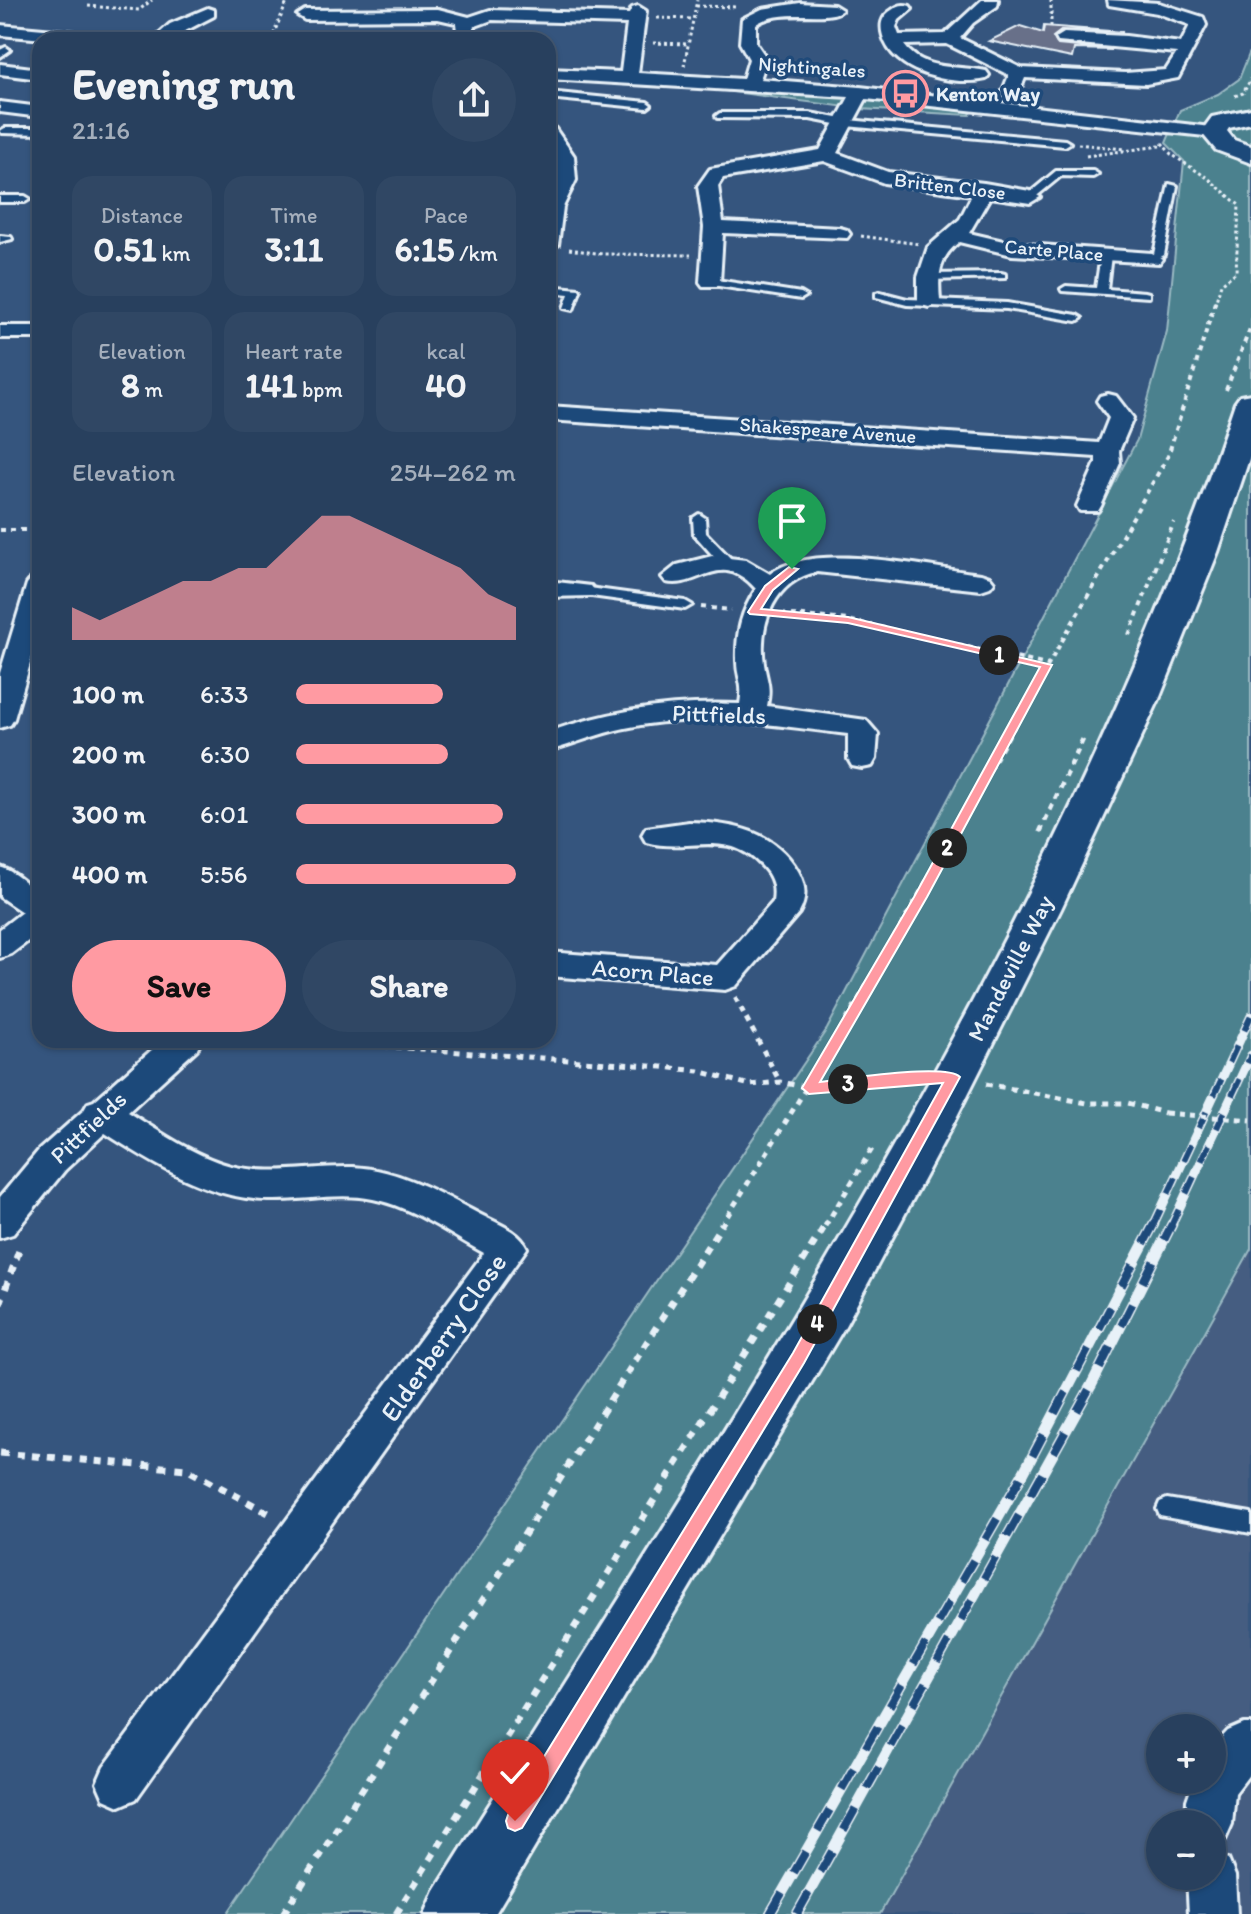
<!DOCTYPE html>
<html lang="en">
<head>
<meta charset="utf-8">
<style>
  body { margin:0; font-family:Itim,sans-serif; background:#304764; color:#f1f3f6; height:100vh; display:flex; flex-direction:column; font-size:30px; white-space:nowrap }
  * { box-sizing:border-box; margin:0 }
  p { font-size:26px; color:#a5afbc }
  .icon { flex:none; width:44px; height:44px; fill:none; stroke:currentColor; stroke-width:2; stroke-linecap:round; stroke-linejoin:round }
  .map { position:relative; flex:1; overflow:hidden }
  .sheet { position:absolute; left:32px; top:32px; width:524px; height:1016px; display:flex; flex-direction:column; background:#28405e; border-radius:24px; box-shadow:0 2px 6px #0004,0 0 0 2px #445973 }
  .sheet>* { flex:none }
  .fabs { position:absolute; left:1146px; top:1714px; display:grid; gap:16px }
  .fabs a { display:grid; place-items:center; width:80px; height:80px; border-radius:50%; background:#28405e; box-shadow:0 2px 6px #0004,0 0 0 2px #445973; font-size:40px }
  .pin { position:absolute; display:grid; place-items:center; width:68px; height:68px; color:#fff; margin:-82px -34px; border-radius:50% 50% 50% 0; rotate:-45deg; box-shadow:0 0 8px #0007 }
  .pin .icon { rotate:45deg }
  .km { position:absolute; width:40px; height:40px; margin:-20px; border-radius:50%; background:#222; color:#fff; font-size:22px; line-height:40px; text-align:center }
  .round { display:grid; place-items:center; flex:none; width:84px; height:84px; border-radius:42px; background:#304764 }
  .head { display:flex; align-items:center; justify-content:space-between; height:136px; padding:0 40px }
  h1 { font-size:44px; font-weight:700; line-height:60px }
  .metrics { display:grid; grid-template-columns:repeat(3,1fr); gap:12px; height:136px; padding:8px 40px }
  .metrics div { display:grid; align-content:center; border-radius:20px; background:#304764; text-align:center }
  .metrics b { font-size:34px; font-weight:700 }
  .metrics small { font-size:22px; font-weight:400 }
  .metrics p { font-size:22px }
  .chart { height:224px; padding:16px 40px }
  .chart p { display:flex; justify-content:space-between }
  .chart svg { width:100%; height:144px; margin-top:8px; fill:#ff9aa2; opacity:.7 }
  .action { display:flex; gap:16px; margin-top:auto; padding:16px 40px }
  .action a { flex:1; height:92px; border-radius:48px; background:#ff9aa2; color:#111; font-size:32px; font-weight:700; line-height:92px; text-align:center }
  .action a+a { background:#304764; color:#f1f3f6 }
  ul { padding:0 40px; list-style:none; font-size:26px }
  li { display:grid; grid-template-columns:128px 96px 1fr; align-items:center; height:60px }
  li i { height:20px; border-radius:10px; background:#ff9aa2 }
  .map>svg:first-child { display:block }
  .built { fill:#445d81; fill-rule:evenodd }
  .green { fill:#4c818e; stroke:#9ab9c3; stroke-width:2 }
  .building { fill:#676f89; stroke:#e8f1f8; stroke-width:2 }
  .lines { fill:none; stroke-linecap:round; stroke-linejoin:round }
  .service-casing { stroke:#e8f1f8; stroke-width:6 }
  .minor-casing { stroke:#e8f1f8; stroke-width:6 }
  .secondary-casing { stroke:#e8f1f8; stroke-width:6 }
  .path-far3 { stroke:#e8f1f8; stroke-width:3; stroke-dasharray:3 3; stroke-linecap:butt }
  .path-far2 { stroke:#e8f1f8; stroke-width:4; stroke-dasharray:5 5; stroke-linecap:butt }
  .path-far1 { stroke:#e8f1f8; stroke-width:5; stroke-dasharray:6 6; stroke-linecap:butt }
  .path { stroke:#e8f1f8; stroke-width:7; stroke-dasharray:8 8; stroke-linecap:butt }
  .service { fill:#1f4a7a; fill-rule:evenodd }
  .minor { fill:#1f4a7a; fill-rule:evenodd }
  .secondary { fill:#1f4a7a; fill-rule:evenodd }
  .rail-far1-casing { stroke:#e8f1f8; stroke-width:9 }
  .rail-casing { stroke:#e8f1f8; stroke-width:11 }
  .rail-far1 { stroke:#1f4a7a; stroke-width:6; stroke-dasharray:18; stroke-linecap:butt }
  .rail { stroke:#1f4a7a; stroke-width:8; stroke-dasharray:24; stroke-linecap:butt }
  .path-bridge { stroke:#e8f1f8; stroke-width:5; stroke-dasharray:6 6; stroke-linecap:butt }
  .route { fill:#ff9aa2; stroke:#fff; stroke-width:2 }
  .labels { text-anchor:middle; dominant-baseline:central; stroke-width:7; stroke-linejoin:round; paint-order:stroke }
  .far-street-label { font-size:20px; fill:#e8f1f8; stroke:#1f4a7a }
  .far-poi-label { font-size:20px; font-weight:bold; fill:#e8f1f8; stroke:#1f4a7a; text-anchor:start }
  .street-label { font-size:24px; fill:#e8f1f8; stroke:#1f4a7a }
  .near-street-label { font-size:28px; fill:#e8f1f8; stroke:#1f4a7a }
</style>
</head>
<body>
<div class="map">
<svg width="1251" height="1914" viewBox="0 0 1251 1914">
  <rect width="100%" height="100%" fill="#35557e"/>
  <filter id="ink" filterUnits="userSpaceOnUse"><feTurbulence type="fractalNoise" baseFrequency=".0125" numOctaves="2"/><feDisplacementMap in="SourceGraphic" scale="16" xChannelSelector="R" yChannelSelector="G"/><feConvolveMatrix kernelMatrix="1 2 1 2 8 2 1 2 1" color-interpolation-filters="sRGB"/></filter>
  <g filter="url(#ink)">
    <!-- built -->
    <path class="built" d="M1251,1249v665h-371l218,-394zM1160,1728h52v52h-52zM1160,1824h52v52h-52z"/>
    <!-- green -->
    <path class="green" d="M1251,49v1200l-371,665h-653l600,-885 310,-589 30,-109 17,-170 -18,-18 14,-33 38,-16 21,-15z
      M657,82l184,13 8,6 -3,6z
      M874,99l99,9 -3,7 -110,-6 4,-6z"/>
    <!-- building -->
    <path class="building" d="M1020,26l23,7 1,-7 79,6 -61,-2 -9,7 5,8 54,5 -38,-1 -2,9 -83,-17z"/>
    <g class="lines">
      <defs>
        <path id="service" d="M6,47l4,3 -10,7v-7z
          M548,92l99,10 4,3 -4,3 -99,-10z
          M720,113h90l38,7 217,20 5,3 -5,3 -219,-20 -36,-7 -93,-1 -1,-2z
          M5,128h35v6l-38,-1 -2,-2z
          M1056,171h37l5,3 -5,3 -32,-1 -28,23h-6v-4z
          M1169,184l8,2 -13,69 -12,7 -5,-3 7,-5z
          M0,196h25l5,3 -5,3h-25z
          M0,236l11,1 1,2 -12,3z
          M1106,252l5,3 -4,34 38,3 4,1v4l-87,-6 -1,-2 5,-3 30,2 5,-33z
          M1001,273l4,1v4l-77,2 -5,-3 5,-3z
          M710,279l91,14 5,3 -5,3 -95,-15 -1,-2z
          M548,286l31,3 1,2 -7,19 -9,-2 5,-14 -21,-2z
          M880,292l27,7 100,4 70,12 5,3 -5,3 -70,-12 -100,-4 -31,-8v-4z
          M699,514l6,4 1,15 28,29v6h-10l-30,-34 -1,-16z
          M582,587l103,14 7,4 -7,4 -108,-15v-6z
          M1167,1499l84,14v20l-91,-17 -3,-7 3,-7z"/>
        <path id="minor" d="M982,0h16l-1,6 -24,17 -13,15 61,30 104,5 41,-3 11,-17 -119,-11 -2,-4 8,-5 62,3 55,7 9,-18 -33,-12 -48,-8 -1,-5 51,3 44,14 3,8 -28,53 -32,6 -121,-6 -8,19 -6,1 -9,-5 7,-18 -62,-31 -43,1c20,27 53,20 82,26l3,4 -3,4c-34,8 -94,-7 -103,-43 -3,-11 -2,-19 9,-26 7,-5 10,-6 18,-4l2,3 -13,11 -3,7 3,8 46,-1z
          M800,3l34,2 8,5c-14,12 -59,-3 -86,14v19l11,16 -7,20 100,8 360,41 3,4 -9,5 -348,-38 -29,54 51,19 96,11 46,8 10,6 -10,6 -40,-6 -21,36 43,10 140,10 10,6 -3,4 -147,-8 -53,-13c-21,16 -21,34 -19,59l-11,6 -7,-2 -4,-4v-24l10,-30 32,-28 12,-24 -88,-12 -60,-22 -101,17 -5,8 5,36 117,6 7,2 3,4 -3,4 -124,-5 -3,49 -3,4h-14l-3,-4 4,-55 -6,-41 12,-17 110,-19 29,-53 -301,-18v-10l73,3 6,-48 -135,-4 -19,7 1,13h-16l-2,-17 -18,-4 -133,1 -8,-5 8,-5 133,-1 31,8 21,-7 139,4 3,-6 6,-2 8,5 -8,62 105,6 6,-20 -9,-16 2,-24 20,-10z
          M208,8l6,2v6c-21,10 -40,24 -62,24l18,-16z
          M0,25l109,10 8,5h-62l-55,-5z
          M0,64l40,5v10l-40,-5z
          M0,102l40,5v10l-40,-5z
          M548,126l6,1 20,29 2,24 -13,27 -5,38 -10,6v-54l8,-17v-24l-8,-11z
          M0,326h40v12h-40z
          M1108,394l8,2 17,22 -14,33 1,12 -19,43 -3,5h-18l-3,-5 19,-43v-6l-548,-37v-14l551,37 10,-25 -12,-17 3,-5z
          M712,556l34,4 24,14c42,-34 158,-6 211,0l9,3 4,5 -4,5 -9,3 -164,-18c-42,8 -59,51 -53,92 3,18 7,22 3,42l99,14 12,14 -2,25 -4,7 -10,2 -10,-2 -4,-7v-25c-74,-9 -150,-22 -223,-6 -26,5 -51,16 -77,23v-19c63,-22 125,-31 192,-28 4,-24 -3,-24 -3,-43 -1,-28 4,-49 19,-72 -36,-41 -58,1 -90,-7l-4,-5 15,-12z
          M40,576v53l-26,90 -4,6 -10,3v-55l27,-89 4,-5z
          M548,581l43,5 4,5 -4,5 -43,1z
          M689,822c44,1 86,9 109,49 8,14 9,28 1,42l-63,73 -11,4 -177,-14v-24l169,13 56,-63c2,-14 0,-24 -10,-35 -36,-40 -74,-13 -117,-25l-4,-7 4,-7z
          M0,867c14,4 27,18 40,27v38l-29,22 -11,4v-29l22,-17 -22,-15z
          M163,1040h39l-5,9 -69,63c32,20 66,44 103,54 41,10 81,0 122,1 45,2 87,26 126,47 17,9 40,16 48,34l-391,551 -16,7 -16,-7 -7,-16 7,-16 380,-514c-35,-19 -71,-46 -111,-54 -34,-7 -70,2 -104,1 -61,-1 -115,-36 -164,-67l-40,37 -52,64 -13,4v-41l39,-47 45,-40 4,-7 6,-2z
          M1244,1724h7v48l-16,21 -3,31 -7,16 -13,6v-22h-26l1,-24 7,-20h18v-32l16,-17z
          M1212,1853l16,6 7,17 2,38h-48l-2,-38h25z"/>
        <path id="secondary" d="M1251,109v14l-22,5 -2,3 7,9 17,6v17l-35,-13 -15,-18 11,-15z
          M1251,394v59l-33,99 -58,145 -99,212 -107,213 -109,204 -350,588h-70l10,-23c298,-475 621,-953 800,-1488l5,-7z"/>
      </defs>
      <!-- service casing -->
      <use href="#service" class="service-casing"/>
      <!-- minor casing -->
      <use href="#minor" class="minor-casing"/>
      <!-- secondary casing -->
      <use href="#secondary" class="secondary-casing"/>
      <!-- path-far3 -->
      <path class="path-far3" d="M1051,0v27
        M88,6l51,4 13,-10
        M696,6l42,1
        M657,18l35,1
        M271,40l17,-40
        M653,43l35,1
        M684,66l13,-66
        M1235,96l8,-3 8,-14
        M1162,143l9,11 38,25 30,26 -3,67 -15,12 -6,20
        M1078,144l46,5
        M1086,156l74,-10
        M861,236l58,8
        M569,249l33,5 89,1"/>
      <!-- path-far2 -->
      <path class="path-far2" d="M1226,390l25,-64
        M0,530h40
        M701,607l30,3
        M781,614l67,6 199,45
        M1129,635l45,-113
        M1027,702l141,-246 47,-154"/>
      <!-- path-far1 -->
      <path class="path-far1" d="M1040,832l43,-93
        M735,997l45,85
        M299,1040l363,27 37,4 51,14 30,-3 29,6 108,-10
        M986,1084l101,19h41l37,10
        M721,1226c109,-172 209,-348 307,-526
        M825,1226l50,-82"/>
      <!-- path -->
      <path class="path" d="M0,1304l21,-59
        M0,1453l186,16 88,47
        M283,1914l439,-690
        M396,1914l430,-690"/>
      <!-- service -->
      <use href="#service" class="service"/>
      <!-- minor -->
      <use href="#minor" class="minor"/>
      <!-- secondary -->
      <use href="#secondary" class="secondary"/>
      <defs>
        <path id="rail-far1" d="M1153,1226l98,-210
          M1171,1226l80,-171"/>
        <path id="rail" d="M770,1914l254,-442 130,-248
          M797,1914l295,-530 80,-160"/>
      </defs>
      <!-- rail-far1 casing -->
      <use href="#rail-far1" class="rail-far1-casing"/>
      <!-- rail casing -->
      <use href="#rail" class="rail-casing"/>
      <!-- rail-far1 -->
      <use href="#rail-far1" class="rail-far1"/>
      <!-- rail -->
      <use href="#rail" class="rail"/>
      <!-- path-bridge -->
      <path class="path-bridge" d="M1165,1113l86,7"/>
    </g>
  </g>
  <!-- route -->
  <path class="route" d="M789,567l9,2 -25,21 -12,19 87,8 204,48 -125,232 -107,185c24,-3 126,-19 140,-5l-156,286 -282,465 -7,3 -7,-3 -2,-7 2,-6 285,-462 150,-270 -134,11 -7,-6 112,-191 126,-230 -192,-44 -98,-9 -2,-2 17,-26z"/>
  <!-- icons -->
  <defs>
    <symbol id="bus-ring" viewBox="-11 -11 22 22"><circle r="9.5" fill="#1f4a7a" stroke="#ff9aa2" stroke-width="1.5"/><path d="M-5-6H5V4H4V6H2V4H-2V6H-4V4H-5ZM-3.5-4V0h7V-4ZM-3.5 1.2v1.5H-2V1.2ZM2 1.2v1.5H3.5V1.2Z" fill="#ff9aa2"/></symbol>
  </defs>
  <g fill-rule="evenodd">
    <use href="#bus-ring" x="880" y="68" width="51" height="51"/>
  </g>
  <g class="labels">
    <!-- far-street labels -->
    <g class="far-street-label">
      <text transform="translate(812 67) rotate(4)">Nightingales</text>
      <text transform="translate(950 186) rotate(7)">Britten Close</text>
      <text transform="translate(1054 250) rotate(5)">Carte Place</text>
      <text transform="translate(828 430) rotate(4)">Shakespeare Avenue</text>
    </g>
    <!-- far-poi labels -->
    <g class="far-poi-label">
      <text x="936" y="94">Kenton Way</text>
    </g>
    <!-- street labels -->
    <g class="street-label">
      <text transform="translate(719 714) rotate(2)">Pittfields</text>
      <text transform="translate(1010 968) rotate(-63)">Mandeville Way</text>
      <text transform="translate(653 972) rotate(5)">Acorn Place</text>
      <text transform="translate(88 1127) rotate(-43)">Pittfields</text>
    </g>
    <!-- near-street labels -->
    <g class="near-street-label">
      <text transform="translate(443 1337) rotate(-55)">Elderberry Close</text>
    </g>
  </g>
</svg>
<div class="fabs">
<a>+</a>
<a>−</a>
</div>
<div class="pin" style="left:792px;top:569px;background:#1e9e55"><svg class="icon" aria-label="arrive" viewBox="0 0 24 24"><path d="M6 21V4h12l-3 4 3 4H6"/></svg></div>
<div class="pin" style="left:515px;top:1821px;background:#d93025"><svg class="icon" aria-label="check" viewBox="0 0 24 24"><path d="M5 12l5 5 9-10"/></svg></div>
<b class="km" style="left:999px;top:655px">1</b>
<b class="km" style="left:947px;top:848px">2</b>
<b class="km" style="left:848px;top:1084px">3</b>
<b class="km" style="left:817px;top:1324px">4</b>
<section class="sheet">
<div class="head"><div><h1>Evening run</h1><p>21:16</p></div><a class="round"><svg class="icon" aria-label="share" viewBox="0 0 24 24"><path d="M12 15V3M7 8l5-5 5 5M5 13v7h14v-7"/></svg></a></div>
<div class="metrics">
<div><p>Distance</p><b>0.51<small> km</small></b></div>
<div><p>Time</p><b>3:11</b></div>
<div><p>Pace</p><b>6:15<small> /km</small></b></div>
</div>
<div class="metrics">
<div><p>Elevation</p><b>8<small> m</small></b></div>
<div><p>Heart rate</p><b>141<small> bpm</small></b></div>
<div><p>kcal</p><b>40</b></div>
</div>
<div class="chart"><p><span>Elevation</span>254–262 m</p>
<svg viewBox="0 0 160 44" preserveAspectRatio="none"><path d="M0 44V34L10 38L20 34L30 30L40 26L50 26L60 22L70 22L80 14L90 6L100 6L110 10L120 14L130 18L140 22L150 30L160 34V44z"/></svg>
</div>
<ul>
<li><b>100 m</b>6:33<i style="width:67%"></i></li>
<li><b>200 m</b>6:30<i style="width:69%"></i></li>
<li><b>300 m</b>6:01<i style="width:94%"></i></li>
<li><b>400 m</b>5:56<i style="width:100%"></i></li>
</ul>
<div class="action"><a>Save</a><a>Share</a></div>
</section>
</div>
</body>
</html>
